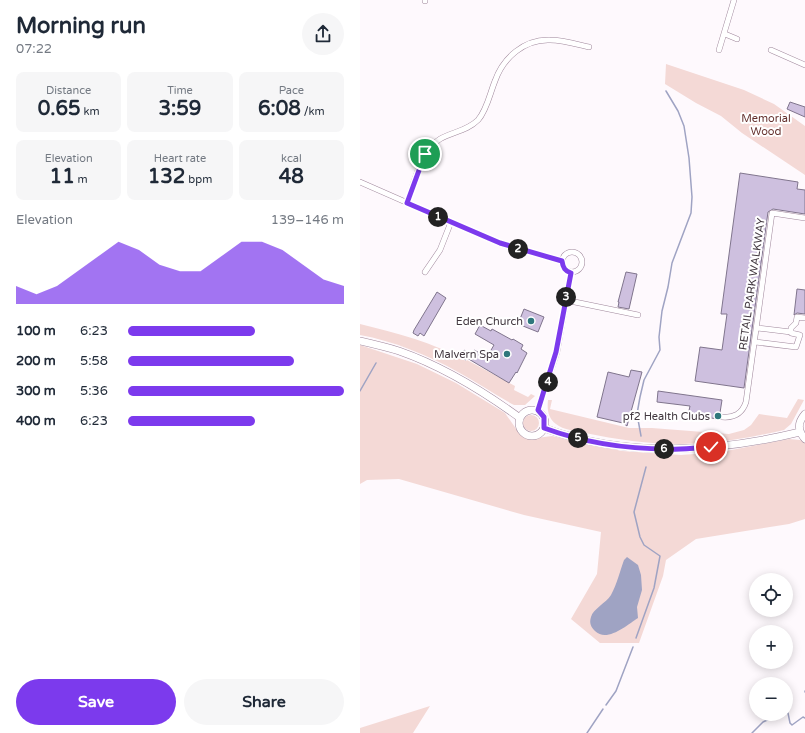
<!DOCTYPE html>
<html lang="en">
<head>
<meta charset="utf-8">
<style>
  body { margin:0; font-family:"Varela Round",sans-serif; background:#f6f6f7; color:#1f2937; height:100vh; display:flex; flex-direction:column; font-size:15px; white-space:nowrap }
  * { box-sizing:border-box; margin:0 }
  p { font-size:13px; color:#747a83 }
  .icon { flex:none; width:22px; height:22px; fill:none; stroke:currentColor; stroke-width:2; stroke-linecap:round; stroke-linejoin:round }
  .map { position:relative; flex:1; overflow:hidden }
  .side { display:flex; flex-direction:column; background:#fff; width:360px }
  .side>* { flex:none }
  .fabs { position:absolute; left:389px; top:573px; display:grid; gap:8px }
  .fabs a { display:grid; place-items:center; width:44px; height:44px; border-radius:50%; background:#fff; box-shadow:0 2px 10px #0003; font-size:20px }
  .pin { position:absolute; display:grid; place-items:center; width:34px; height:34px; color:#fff; margin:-17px; border:2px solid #fff; border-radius:50%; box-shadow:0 1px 4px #0007 }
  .km { position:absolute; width:20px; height:20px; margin:-10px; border-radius:50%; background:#222; color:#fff; font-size:11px; line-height:20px; text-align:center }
  .round { display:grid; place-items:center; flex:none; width:42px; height:42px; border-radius:21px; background:#f6f6f7 }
  .overview { display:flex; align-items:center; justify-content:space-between; height:68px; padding:0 16px }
  h1 { font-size:22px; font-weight:700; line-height:30px }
  .figures { display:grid; grid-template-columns:repeat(3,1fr); gap:6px; height:68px; padding:4px 16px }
  .figures div { display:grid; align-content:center; border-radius:8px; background:#f6f6f7; text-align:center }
  .figures b { font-size:20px; font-weight:700 }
  .figures small { font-size:11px; font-weight:400 }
  .figures p { font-size:11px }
  .chart { height:112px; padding:8px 16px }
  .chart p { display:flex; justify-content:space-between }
  .chart svg { width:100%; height:72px; margin-top:4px; fill:#7c3aed; opacity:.7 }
  .action { display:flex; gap:8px; margin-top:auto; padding:8px 16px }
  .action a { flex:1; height:46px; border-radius:24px; background:#7c3aed; color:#fff; font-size:16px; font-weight:700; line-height:46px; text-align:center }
  .action a+a { background:#f6f6f7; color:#1f2937 }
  ul { padding:0 16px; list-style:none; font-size:13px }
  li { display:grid; grid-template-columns:64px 48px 1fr; align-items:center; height:30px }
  li i { height:10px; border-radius:5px; background:#7c3aed }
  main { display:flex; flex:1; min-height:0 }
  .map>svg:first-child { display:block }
  .green { fill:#f4d9d6 }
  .water { fill:#9fa3c3 }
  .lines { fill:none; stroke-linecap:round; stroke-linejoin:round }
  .stream { stroke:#9fa3c3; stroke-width:1.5 }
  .building { fill:#cec0df; stroke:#80758d }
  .street-casing { stroke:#a0889c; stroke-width:6 }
  .secondary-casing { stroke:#a0889c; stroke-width:8 }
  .street { stroke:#fff; stroke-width:5 }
  .secondary { stroke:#fff; stroke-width:7 }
  .route-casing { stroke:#fff; stroke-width:8 }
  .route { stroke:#7c3aed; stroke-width:5 }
  .poi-dot { fill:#2e777c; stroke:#fff; stroke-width:1.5 }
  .labels { text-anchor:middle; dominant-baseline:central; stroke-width:4; stroke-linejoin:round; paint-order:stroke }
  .park-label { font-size:11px; fill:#64302d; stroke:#fff }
  .street-label { font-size:11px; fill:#423840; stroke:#fff }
  .poi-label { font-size:11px; fill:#423840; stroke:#fff; text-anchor:end }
</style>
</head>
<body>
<main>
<section class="side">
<div class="overview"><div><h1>Morning run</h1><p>07:22</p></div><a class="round"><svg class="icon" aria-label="share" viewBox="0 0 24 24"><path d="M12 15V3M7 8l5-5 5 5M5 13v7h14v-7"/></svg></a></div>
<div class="figures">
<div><p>Distance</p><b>0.65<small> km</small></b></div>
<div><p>Time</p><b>3:59</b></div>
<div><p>Pace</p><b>6:08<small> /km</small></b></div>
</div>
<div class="figures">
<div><p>Elevation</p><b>11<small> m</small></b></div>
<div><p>Heart rate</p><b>132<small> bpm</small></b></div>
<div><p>kcal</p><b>48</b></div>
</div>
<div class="chart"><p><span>Elevation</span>139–146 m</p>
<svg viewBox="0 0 160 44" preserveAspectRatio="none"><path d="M0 44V33L10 38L20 33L30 24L40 15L50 6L60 11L70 20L80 24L90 24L100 15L110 6L120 6L130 11L140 20L150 29L160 33V44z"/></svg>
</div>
<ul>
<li><b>100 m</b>6:23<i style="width:59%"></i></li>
<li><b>200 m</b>5:58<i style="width:77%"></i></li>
<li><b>300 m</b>5:36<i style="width:100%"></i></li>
<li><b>400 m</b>6:23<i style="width:59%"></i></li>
</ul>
<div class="action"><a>Save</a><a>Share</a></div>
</section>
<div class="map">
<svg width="445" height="733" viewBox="0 0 445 733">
  <rect width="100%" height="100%" fill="#fef9fd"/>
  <!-- green -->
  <path class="green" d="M306,64l78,26 30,14 31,22v49l-63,-42 -21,-17 -25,-13 -31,-19z
    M0,324c37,9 72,18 106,37l1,-1 48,26 -1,4 14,7 3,-3 4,2 -10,9h-11c-19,-10 -37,-23 -56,-33 -30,-17 -65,-31 -98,-37z
    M0,345l57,19 39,19 49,30 14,20 10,6 23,-3 70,15 59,4 40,-3 68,-13 11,1 5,2v77l-16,5 -93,15 -30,21 -3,16 -24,67h-39l-29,-24 26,-45 4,-42 -77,-17 -125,-36 -32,1 -7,4z
    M438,399l6,1 -13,24 -7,6c-23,5 -46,10 -69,12 -43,5 -87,0 -130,-9 -8,-2 -22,-3 -29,-9 -8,-6 -9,-14 -8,-24h4l-2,9 79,19h23l77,6 15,-4 7,-5 8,-11 28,4z
    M163 423a8 8 0 1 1 16 0a8 8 0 1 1-16 0Z
    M70,706l-17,27h-53v-5z"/>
  <!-- water -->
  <path class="water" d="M267,557l11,8 3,10 1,15 -5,17 1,11c-11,7 -31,25 -43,13 -4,-4 -6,-8 -4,-14 2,-8 15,-14 20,-22 6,-11 9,-24 13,-35z"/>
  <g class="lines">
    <!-- stream -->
    <path class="stream" d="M0,391l16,-28
      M281,436l-4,-22 3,-17 4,-17 16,-30 -1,-13 3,-26 6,-24 4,-24 19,-50 1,-16 -3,-39 -5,-32 -6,-15 -12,-20
      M276,638l18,-50 6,-32 -16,-11 -4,-8 -6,-25 12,-45
      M445,691v1
      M246,705l10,-14 17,-44
      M426,713h2l2,10 2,2 11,-8 2,1
      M227,733l16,-24
      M392,733l11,-11 17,-8"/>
  </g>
  <!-- building -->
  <path class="building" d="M430,102l15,5v10l-18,-8z
    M380,173l58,9 -1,7 8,1v24l-32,-5 -5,3 -24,176 -49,-7 5,-34 22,3 5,-36h-6z
    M266,272l11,2 -8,35 -11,-2 1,-5h-1z
    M437,289l8,1v24l-8,-1 -3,2z
    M77,292l9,6 -22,38 -4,-3 -2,3 -5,-3 1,-3z
    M164,309l20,8 -6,15 -20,-8z
    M120,325l11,6 1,-2 20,11 1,-1 10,6 -2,4 6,4 -10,20 -1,-1 -7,11 -42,-25 -1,2 -6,-3 4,-7 7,5 3,-5 13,7 7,-12 -19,-11z
    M271,370l11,2 -15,54 -4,-3 -26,-6 11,-45 21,5z
    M298,391l64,9 -3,19 -31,-4 2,-9 -33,-4z"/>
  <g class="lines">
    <defs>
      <path id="street" d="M65,1v-1
        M365,34l12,5
        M359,50l15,-50
        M411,50l34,15
        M0,182l139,61 63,18
        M47,203c7,-20 14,-53 33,-64 12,-7 27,-8 38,-19 9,-10 12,-27 17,-39 8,-23 29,-42 55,-41 12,0 26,4 39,7
        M202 262a10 10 0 1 1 20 0a10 10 0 1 1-20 0Z
        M65,272l15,-22 11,-28
        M205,300l73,15
        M397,328l34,4
        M395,342l41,5 4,-12 -9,-2v-5l5,-5 1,-6 8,1
        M178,410l19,-58 14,-79
        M362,417c12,1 20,-3 24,-15l26,-189 33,5"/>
      <path id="secondary" d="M0,341c13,3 26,6 39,10 43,15 84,40 121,67
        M159 423a13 13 0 1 1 26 0a13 13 0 1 1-26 0Z
        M445,414c-7,8 -8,16 0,25
        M184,428c81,30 174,24 256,4"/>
    </defs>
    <!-- street casing -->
    <use href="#street" class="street-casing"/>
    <!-- secondary casing -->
    <use href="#secondary" class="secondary-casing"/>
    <!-- street -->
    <use href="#street" class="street"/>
    <!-- secondary -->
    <use href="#secondary" class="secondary"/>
  </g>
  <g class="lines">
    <defs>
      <path id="route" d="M65,154l-18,49 93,40 62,18c1,7 3,10 9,12l-15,79 -18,58 6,7v11c38,14 83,21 124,21 14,1 29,-1 43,-2"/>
    </defs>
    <!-- route casing -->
    <use href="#route" class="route-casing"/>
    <!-- route -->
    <use href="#route" class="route"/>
  </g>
  <!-- markers -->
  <g class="poi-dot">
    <circle cx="171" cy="321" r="4"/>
    <circle cx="147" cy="354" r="4"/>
    <circle cx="358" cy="416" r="4"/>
  </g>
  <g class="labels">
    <!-- park labels -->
    <g class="park-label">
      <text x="406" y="118">Memorial<tspan x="406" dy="13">Wood</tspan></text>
    </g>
    <!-- street labels -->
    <g class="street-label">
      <text transform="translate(392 284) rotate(-82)">RETAIL PARK WALKWAY</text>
    </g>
    <!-- poi labels -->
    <g class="poi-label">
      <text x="163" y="321">Eden Church</text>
      <text x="139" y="354">Malvern Spa</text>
      <text x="350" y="416">pf2 Health Clubs</text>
    </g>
  </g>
</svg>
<div class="fabs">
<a><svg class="icon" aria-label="locate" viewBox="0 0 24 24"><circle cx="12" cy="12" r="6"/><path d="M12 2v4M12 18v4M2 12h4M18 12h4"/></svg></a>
<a>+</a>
<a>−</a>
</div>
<div class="pin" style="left:65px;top:154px;background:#1e9e55"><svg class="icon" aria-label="arrive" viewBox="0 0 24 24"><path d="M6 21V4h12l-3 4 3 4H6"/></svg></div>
<div class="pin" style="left:351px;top:447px;background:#d93025"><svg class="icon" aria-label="check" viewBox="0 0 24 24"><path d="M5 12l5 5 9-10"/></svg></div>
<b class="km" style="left:78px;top:217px">1</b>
<b class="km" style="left:158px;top:249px">2</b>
<b class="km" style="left:206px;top:297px">3</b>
<b class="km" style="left:188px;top:382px">4</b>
<b class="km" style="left:218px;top:438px">5</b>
<b class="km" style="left:304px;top:449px">6</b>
</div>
</main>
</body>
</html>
